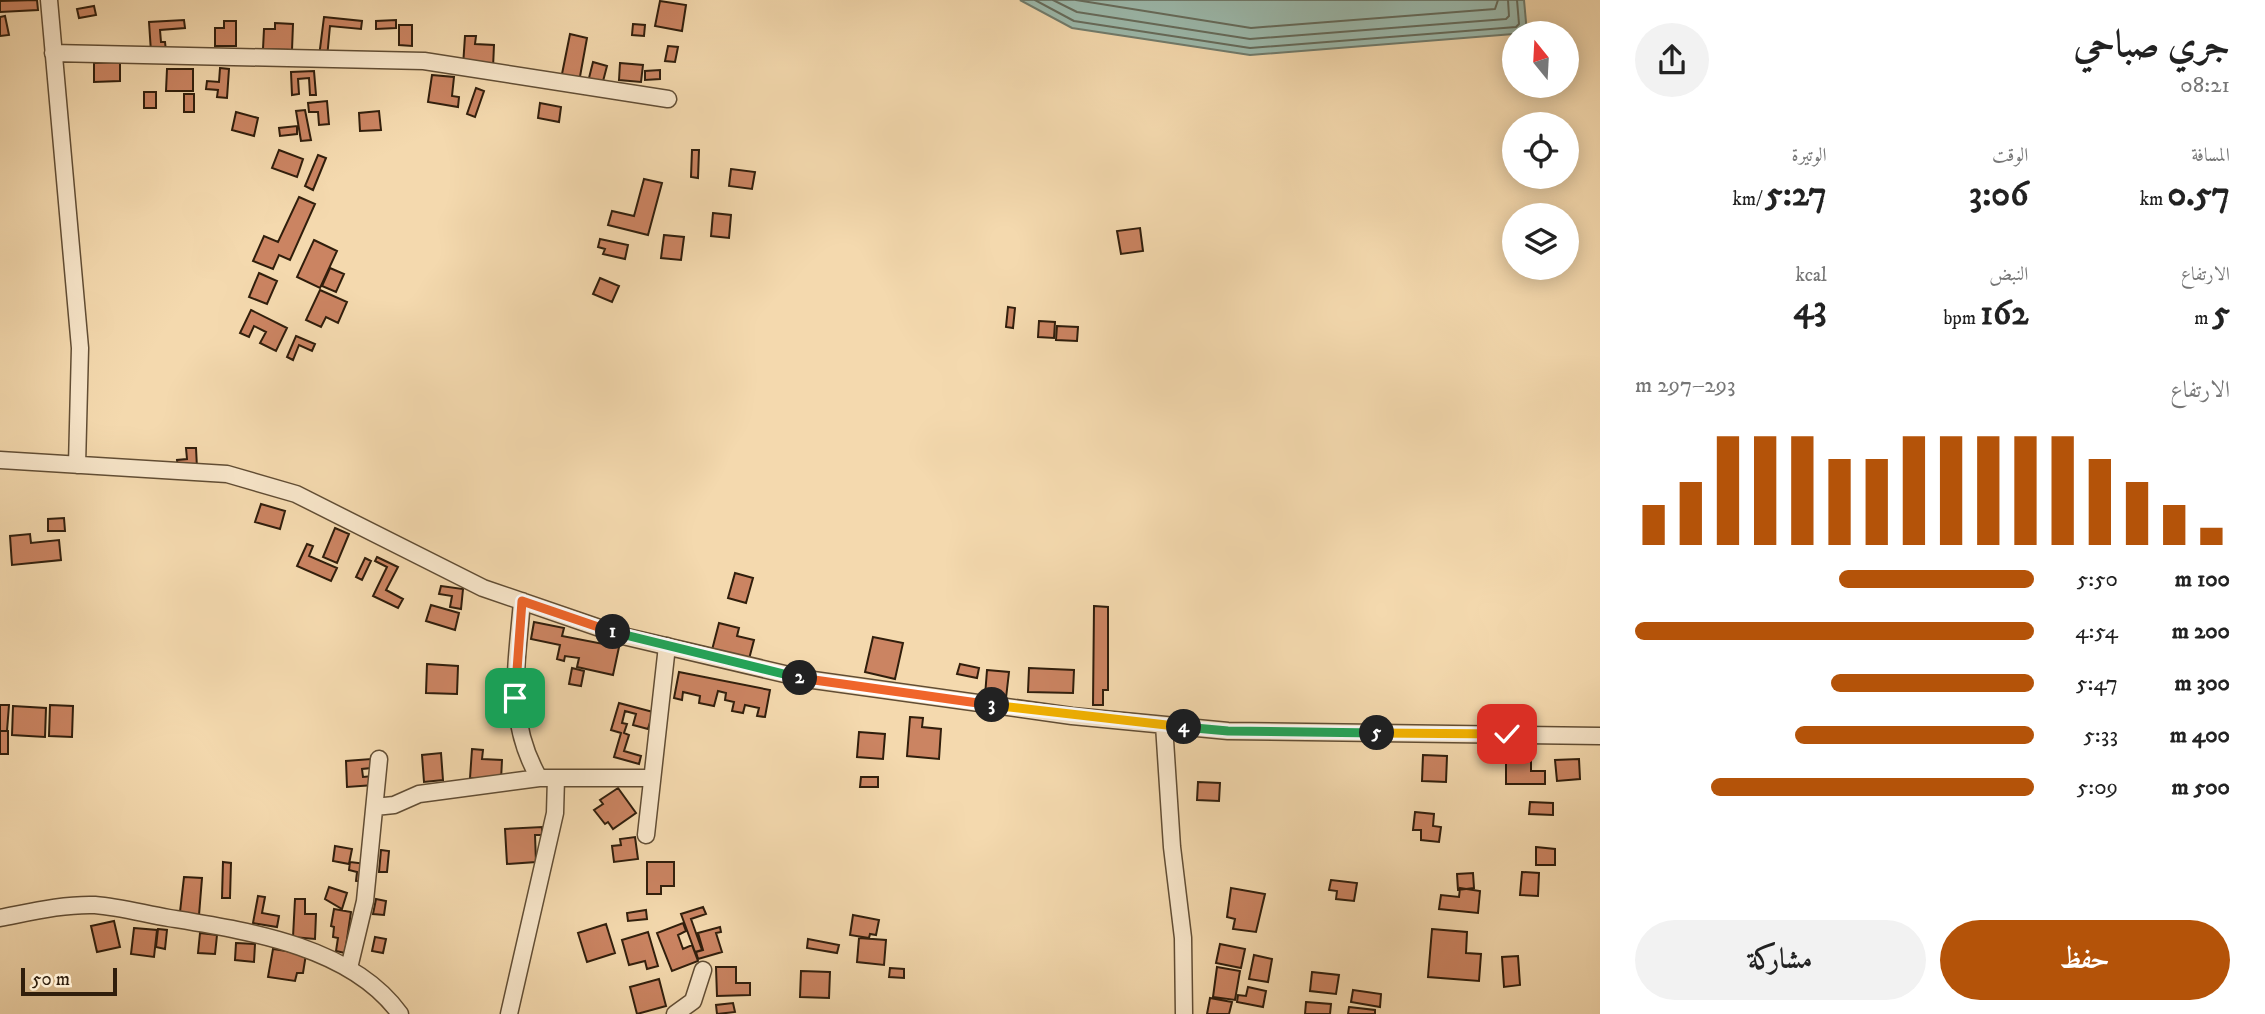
<!DOCTYPE html>
<html lang="ar">
<head>
<meta charset="utf-8">
<style>
  body { margin:0; font-family:"IM FELL DW Pica",Amiri,serif; background:#f2f2f2; color:#222; direction:rtl; height:100vh; display:flex; flex-direction:column; font-size:26px; white-space:nowrap }
  * { box-sizing:border-box; margin:0 }
  p { font-size:23px; color:#767676 }
  .icon { flex:none; width:38px; height:38px; fill:none; stroke:currentColor; stroke-width:2; stroke-linecap:round; stroke-linejoin:round }
  .map { position:relative; flex:1; overflow:hidden; direction:ltr }
  .side { display:flex; flex-direction:column; background:#fff; width:665px }
  .side>* { flex:none }
  .needle { width:46px; rotate:342deg }
  .tools { position:absolute; left:1502px; top:21px; display:grid; gap:14px }
  .tools a { display:grid; place-items:center; width:77px; height:77px; border-radius:50%; background:#fff; box-shadow:0 4px 18px #0003; font-size:35px }
  .scale { position:absolute; left:21px; bottom:18px; width:96px; box-sizing:border-box; padding-left:7px; border:4px solid #301e0c; border-top:0; font-size:19px; line-height:24px; white-space:nowrap; color:#301e0c; -webkit-text-stroke:5px #f8e6ca; paint-order:stroke }
  .pin { position:absolute; display:grid; place-items:center; width:60px; height:60px; color:#fff; margin:-30px; border-radius:14px; box-shadow:0 4px 10px #0006 }
  .km { position:absolute; width:35px; height:35px; margin:-18px; border-radius:50%; background:#222; color:#fff; font-size:19px; line-height:35px; text-align:center }
  .round { display:grid; place-items:center; flex:none; width:74px; height:74px; border-radius:37px; background:#f2f2f2 }
  .overview { display:flex; align-items:center; justify-content:space-between; height:119px; padding:0 35px }
  h1 { font-size:38px; font-weight:700; line-height:52px }
  .metrics { display:grid; grid-template-columns:repeat(3,1fr); gap:10px; height:119px; padding:7px 35px }
  .metrics div { display:grid; align-content:center }
  .metrics b { font-size:35px; font-weight:700 }
  .metrics small { font-size:19px; font-weight:400 }
  .metrics p { font-size:19px }
  .chart { height:196px; padding:14px 35px }
  .chart p { display:flex; justify-content:space-between }
  .chart svg { width:100%; height:126px; margin-top:7px; stroke:#b45309; stroke-width:6 }
  .primary-button { display:flex; gap:14px; margin-top:auto; padding:14px 35px }
  .primary-button a { flex:1; height:80px; border-radius:42px; background:#b45309; color:#fff; font-size:28px; font-weight:700; line-height:80px; text-align:center }
  .primary-button a+a { background:#f2f2f2; color:#222 }
  ul { padding:0 35px; list-style:none; font-size:23px }
  li { display:grid; grid-template-columns:112px 84px 1fr; align-items:center; height:52px }
  li i { height:18px; border-radius:9px; background:#b45309 }
  main { display:flex; flex:1; min-height:0 }
  .map>svg:first-child { display:block }
  .water { fill:#9cbaad; stroke:#717c6d; stroke-width:2 }
  .lines { fill:none; stroke-linecap:round; stroke-linejoin:round }
  .shore { stroke:#666c5c; stroke-width:2 }
  .building { fill:#cb8462; stroke:#301e0c; stroke-width:2 }
  .minor-casing { stroke:#614d34; stroke-width:19 }
  .minor { stroke:#f8e6ca; stroke-width:16 }
  .split-1-casing { stroke:#fff; stroke-width:14 }
  .split-2-casing { stroke:#fff; stroke-width:14 }
  .split-3-casing { stroke:#fff; stroke-width:14 }
  .split-4-casing { stroke:#fff; stroke-width:14 }
  .split-5-casing { stroke:#fff; stroke-width:14 }
  .split-6-casing { stroke:#fff; stroke-width:14 }
  .split-1 { stroke:#f0652b; stroke-width:9 }
  .split-2 { stroke:#22a559; stroke-width:9 }
  .split-3 { stroke:#f0652b; stroke-width:9 }
  .split-4 { stroke:#f5b400; stroke-width:9 }
  .split-5 { stroke:#22a559; stroke-width:9 }
  .split-6 { stroke:#f5b400; stroke-width:9 }
</style>
</head>
<body>
<main>
<section class="side">
<div class="overview"><div><h1>جري صباحي</h1><p>08:21</p></div><a class="round"><svg class="icon" aria-label="share" viewBox="0 0 24 24"><path d="M12 15V3M7 8l5-5 5 5M5 13v7h14v-7"/></svg></a></div>
<div class="metrics">
<div><p>المسافة</p><b>0.57<small> km</small></b></div>
<div><p>الوقت</p><b>3:06</b></div>
<div><p>الوتيرة</p><b>5:27<small> /km</small></b></div>
</div>
<div class="metrics">
<div><p>الارتفاع</p><b>5<small> m</small></b></div>
<div><p>النبض</p><b>162<small> bpm</small></b></div>
<div><p>kcal</p><b>43</b></div>
</div>
<div class="chart"><p><span>الارتفاع</span>293–297 m</p>
<svg viewBox="0 0 160 44" preserveAspectRatio="none"><path d="M5 44V30M15 44V22M25 44V6M35 44V6M45 44V6M55 44V14M65 44V14M75 44V6M85 44V6M95 44V6M105 44V6M115 44V6M125 44V14M135 44V22M145 44V30M155 44V38"/></svg>
</div>
<ul>
<li><b>100 m</b>5:50<i style="width:49%"></i></li>
<li><b>200 m</b>4:54<i style="width:100%"></i></li>
<li><b>300 m</b>5:47<i style="width:51%"></i></li>
<li><b>400 m</b>5:33<i style="width:60%"></i></li>
<li><b>500 m</b>5:09<i style="width:81%"></i></li>
</ul>
<div class="primary-button"><a>حفظ</a><a>مشاركة</a></div>
</section>
<div class="map">
<svg width="1600" height="1014" viewBox="0 0 1600 1014">
  <rect width="100%" height="100%" fill="#f4d9ae"/>
  <filter id="stains"><feTurbulence type="fractalNoise" baseFrequency=".00286" numOctaves="4"/><feColorMatrix values="0 0 0 0 .2 0 0 0 0 .09 0 0 0 0 .02 0 0 0 .5 -.17"/></filter>
  <radialGradient id="worn" r=".72"><stop offset=".6" stop-color="#630" stop-opacity="0"/><stop offset="1" stop-color="#630" stop-opacity=".3"/></radialGradient>
  <!-- water -->
  <path class="water" d="M1020,0h504l3,33 -277,22 -178,-27z"/>
  <g class="lines">
    <!-- shore -->
    <path class="shore" d="M1035,0l39,21 176,27 266,-21 3,-3 -2,-24
      M1053,0l24,12 173,27 256,-20 3,-3 -1,-16
      M1076,0l175,28 244,-19 3,-9"/>
  </g>
  <!-- building -->
  <path class="building" d="M37,0l1,10 -38,2v-11z
    M660,1l26,4 -4,26 -27,-5z
    M94,6l2,9 -17,3 -2,-9z
    M5,16l4,19 -9,1v-19z
    M324,17l38,4 -1,8 -31,-3 -3,32 -8,-1z
    M184,20l1,8 -25,2 1,12h4l1,9 -15,1 -2,-30z
    M396,20v8l-20,1v-8z
    M224,21h12v25h-21v-18h9z
    M275,23l18,1 -1,26 -29,-1 1,-20h11z
    M633,24l12,1 -1,11 -12,-1z
    M399,25h13v21l-13,-1z
    M570,34l17,4 -8,44 -18,-3z
    M465,36h11l-1,8 19,1 -1,23 -30,-2z
    M668,46l10,1 -3,15 -10,-1z
    M120,62v19l-26,1v-19z
    M593,62l14,4 -5,19 -14,-3z
    M620,63l23,2 -2,17 -22,-2z
    M220,68l9,1 -2,29 -10,-1 1,-7 -12,-1 1,-8 12,1z
    M167,69h26v22h-27z
    M660,70v9l-15,1v-9z
    M314,71l2,24h-6l-1,-17 -11,1 1,15 -7,1 -1,-23z
    M432,75l22,2 -2,19 7,1 -1,10 -30,-5z
    M476,88l8,3 -9,26 -8,-3z
    M144,92h12v16h-12z
    M184,94h10v18h-10z
    M327,101l2,23 -10,1 -1,-13h-9l-1,-9z
    M540,103l21,4 -2,15 -21,-4z
    M305,110l6,30 -10,1 -5,-30z
    M379,111l2,19 -21,1 -1,-18z
    M236,112l22,6 -4,18 -22,-6z
    M297,126v8l-17,2 -1,-8z
    M279,150l24,9 -6,18 -25,-9z
    M692,150h7l-1,28 -7,-1z
    M318,155l8,3 -13,32 -8,-4z
    M731,169l24,3 -3,17 -23,-3z
    M644,179l18,4 -14,52 -40,-10 4,-14 22,5z
    M299,197l16,7 -25,56 -11,-5 -6,14 -20,-8 11,-25 14,6z
    M713,213l18,2 -2,23 -18,-2z
    M1140,228l3,23 -22,3 -4,-23z
    M664,235l20,2 -3,23 -20,-2z
    M600,239l28,6 -3,14 -22,-5 2,-5 -7,-2z
    M314,240l23,11 -17,37 -23,-11z
    M330,268l14,6 -8,18 -14,-6z
    M259,273l18,8 -10,23 -18,-7z
    M600,278l19,8 -7,16 -19,-8z
    M320,290l27,12 -9,21 -12,-6 -5,10 -15,-7z
    M1008,307l7,1 -2,20 -7,-1z
    M251,310l36,18 -11,23 -16,-8 6,-11 -12,-6 -5,11 -9,-4z
    M1039,321l16,1 -1,16 -16,-1z
    M1057,326l21,1 -1,14 -21,-1z
    M296,336l19,8 -3,7 -13,-6 -6,15 -6,-3z
    M186,448h10l1,20 -19,1 -1,-9 10,-1z
    M261,504l24,7 -5,18 -25,-7z
    M64,518l1,13h-17v-12z
    M335,528l14,6 -12,29 -14,-6z
    M30,534l1,9 28,-3 2,20 -49,5 -2,-29z
    M307,544l6,2 -4,10 28,12 -6,13 -34,-15z
    M377,557l21,10 -12,23 17,9 -5,9 -25,-12 14,-29 -12,-6z
    M365,558l6,3 -9,19 -6,-3z
    M735,573l18,5 -7,25 -18,-5z
    M441,586l22,3 -2,20 -11,-2 2,-11 -13,-2z
    M431,605l28,8 -4,17 -29,-9z
    M1094,606l14,1v83h-5v15h-10z
    M534,622l30,6 -2,8 57,11 -6,28 -36,-8 2,-9 -14,-2 -1,5 -7,-2 3,-14 -29,-6z
    M719,623l20,5 -2,8 17,4 -5,19 -37,-9z
    M873,637l30,6 -8,36 -30,-7z
    M427,664l31,2 -1,28 -31,-1z
    M960,664l19,4 -2,10 -20,-4z
    M572,668l12,3 -3,15 -12,-2z
    M1029,668l45,2 -1,23 -45,-1z
    M987,670l22,2 -3,26 -21,-2z
    M679,672l91,18 -5,27 -8,-1 2,-8 -14,-3 -2,8 -11,-2 2,-9 -9,-2 1,-7 -8,-2 -4,15 -15,-3 1,-7 -17,-4 -1,8 -8,-2z
    M619,703l34,9 -5,17 -15,-4 3,-11 -11,-3 -3,12 5,1 -3,9 5,2 -5,16 17,5 -2,8 -25,-7 7,-24 -10,-3z
    M0,705h9l-2,26h-7z
    M50,705l23,1 -1,31 -23,-1z
    M13,706l33,2 -1,29 -33,-2z
    M910,717l13,1 -1,9 19,2 -2,30 -32,-3z
    M0,731h8v23h-8z
    M859,732l26,2 -2,25 -26,-2z
    M472,749l11,1 -1,9 20,1 -1,20 -31,-2z
    M441,753l2,27 -19,2 -2,-27z
    M1423,755l24,1 -1,26 -24,-1z
    M1506,757h25v14h14v13h-39z
    M371,759v9l-9,1 1,8 10,-1 1,9 -27,2 -1,-26z
    M1579,759l1,20 -23,2 -2,-21z
    M861,777h17v10h-18z
    M1198,782l22,1 -1,18 -22,-1z
    M618,788l18,25 -23,16 -5,-7 -3,2 -11,-14 9,-6 -3,-4z
    M1530,802l23,1v12l-24,-1z
    M1415,812l19,2 -1,12 8,1 -2,15 -18,-2v-10h-8z
    M542,827v8h-7l1,27 -29,2 -2,-35z
    M635,837l3,22 -24,3 -2,-16 9,-1 -1,-6z
    M335,846l17,3 -3,15 -16,-3z
    M1536,847l19,2v16h-19z
    M381,850l8,1 -2,21h-8z
    M223,862l8,1 -1,35h-8z
    M350,862l17,2 -3,18 -8,-1 1,-9 -8,-2z
    M647,862h27v24h-13v8h-14z
    M1522,872l17,1 -1,23 -18,-1z
    M1473,873l1,15 -16,2 -1,-16z
    M184,877l18,1 -3,37 -19,-3z
    M1331,880l26,3 -3,18 -18,-2 1,-8 -8,-1z
    M329,887l18,6 -5,16 -17,-10z
    M1231,888l34,6 -9,38 -23,-3 2,-10 -8,-2z
    M1460,888l20,3 -2,22 -39,-4 2,-14 18,2z
    M258,896l7,1 -3,16 17,3 -2,11 -24,-4z
    M295,899h10v15h11l-1,25 -22,-2z
    M376,899l10,2 -2,14 -11,-1z
    M703,907l3,7 -15,5 11,31 -7,2 -14,-38z
    M334,909l17,3 -6,41 -9,-2 2,-13 -5,-1 1,-10 -3,-1z
    M646,910l1,9 -19,2 -1,-8z
    M853,915l26,5 -3,15 -6,-1 -1,4 -19,-3z
    M114,921l6,26 -23,5 -6,-26z
    M683,923l3,8 -8,4 5,14 9,-4 6,16 -26,10 -15,-38z
    M606,924l9,29 -28,9 -9,-29z
    M720,927l1,5 -5,1 6,19 -24,7 -2,-7 7,-2 -5,-17z
    M134,928l23,2 -3,27 -23,-3z
    M158,929l9,1 -2,19 -9,-2z
    M1432,929l35,3 -1,21 15,1 -2,27 -51,-4z
    M648,932l10,34 -11,3 -2,-8 -16,4 -7,-25z
    M200,933l17,2 -2,19 -17,-1z
    M375,937l11,2 -3,14 -11,-2z
    M859,938l27,2 -2,25 -27,-3z
    M808,939l31,6 -2,8 -30,-5z
    M236,943l19,1 -1,18 -19,-2z
    M1220,944l25,5 -4,19 -25,-5z
    M273,949l33,5 -3,19h-6l-2,8 -27,-4z
    M1254,955l18,4 -4,23 -19,-3z
    M1518,956l2,29 -16,2 -2,-30z
    M716,967h20v16h14v12l-33,1z
    M1217,967l23,4 -5,29 -22,-3z
    M890,968l14,1v9l-15,-1z
    M801,971l29,1 -1,26 -29,-1z
    M1312,972l27,3 -3,19 -26,-3z
    M659,979l7,27 -29,8 -7,-27z
    M1248,987l18,4 -3,16 -26,-5 1,-7 8,1z
    M1353,990l28,4 -1,13 -29,-5z
    M1210,998l22,4 -3,12h-22z
    M1306,1002l25,2 -1,10h-25z
    M733,1003l2,9 -18,2 -1,-9z
    M1349,1007l26,3v4h-27z"/>
  <g class="lines">
    <defs>
      <path id="minor" d="M49,0l31,348 -3,117
        M53,53l371,8 244,38
        M0,460l227,14 69,20 187,94 140,48 183,43 266,37 156,15 372,5
        M522,601c-5,64 -17,118 17,177
        M1164,725l8,122 11,91 1,76
        M375,807l19,-2 25,-11 120,-16h113
        M646,835l21,-189
        M0,918c31,-6 63,-14 95,-13 25,2 50,9 74,13 79,13 182,28 231,96
        M349,968l16,-67 14,-142
        M509,1014l46,-201 1,-35
        M675,1014l18,-13 10,-31"/>
    </defs>
    <!-- minor casing -->
    <use href="#minor" class="minor-casing"/>
    <!-- minor -->
    <use href="#minor" class="minor"/>
  </g>
  <g class="lines">
    <defs>
      <path id="split-1" d="M515,698l7,-97 91,31"/>
      <path id="split-2" d="M613,632l187,46"/>
      <path id="split-3" d="M800,678l192,27"/>
      <path id="split-4" d="M992,705l192,22"/>
      <path id="split-5" d="M1184,727l44,4 149,2"/>
      <path id="split-6" d="M1377,733l130,1"/>
    </defs>
    <!-- split-1 casing -->
    <use href="#split-1" class="split-1-casing"/>
    <!-- split-2 casing -->
    <use href="#split-2" class="split-2-casing"/>
    <!-- split-3 casing -->
    <use href="#split-3" class="split-3-casing"/>
    <!-- split-4 casing -->
    <use href="#split-4" class="split-4-casing"/>
    <!-- split-5 casing -->
    <use href="#split-5" class="split-5-casing"/>
    <!-- split-6 casing -->
    <use href="#split-6" class="split-6-casing"/>
    <!-- split-1 -->
    <use href="#split-1" class="split-1"/>
    <!-- split-2 -->
    <use href="#split-2" class="split-2"/>
    <!-- split-3 -->
    <use href="#split-3" class="split-3"/>
    <!-- split-4 -->
    <use href="#split-4" class="split-4"/>
    <!-- split-5 -->
    <use href="#split-5" class="split-5"/>
    <!-- split-6 -->
    <use href="#split-6" class="split-6"/>
  </g>
  <rect width="100%" height="100%" filter="url(#stains)"/>
  <rect width="100%" height="100%" fill="url(#worn)"/>
</svg>
<div class="tools">
<a><svg class="needle" viewBox="-14 -14 28 28"><path d="M0-13l5 13h-10z" fill="#e53935"/><path d="M0 13l5-13h-10z" fill="#767676"/></svg></a>
<a><svg class="icon" aria-label="locate" viewBox="0 0 24 24"><circle cx="12" cy="12" r="6"/><path d="M12 2v4M12 18v4M2 12h4M18 12h4"/></svg></a>
<a><svg class="icon" aria-label="layers" viewBox="0 0 24 24"><path d="M12 4l9 5-9 5-9-5zM3 14l9 5 9-5"/></svg></a>
</div>
<div class="scale">50 m</div>
<div class="pin" style="left:515px;top:698px;background:#1e9e55"><svg class="icon" aria-label="arrive" viewBox="0 0 24 24"><path d="M6 21V4h12l-3 4 3 4H6"/></svg></div>
<div class="pin" style="left:1507px;top:734px;background:#d93025"><svg class="icon" aria-label="check" viewBox="0 0 24 24"><path d="M5 12l5 5 9-10"/></svg></div>
<b class="km" style="left:613px;top:632px">1</b>
<b class="km" style="left:800px;top:678px">2</b>
<b class="km" style="left:992px;top:705px">3</b>
<b class="km" style="left:1184px;top:727px">4</b>
<b class="km" style="left:1377px;top:733px">5</b>
</div>
</main>
</body>
</html>
